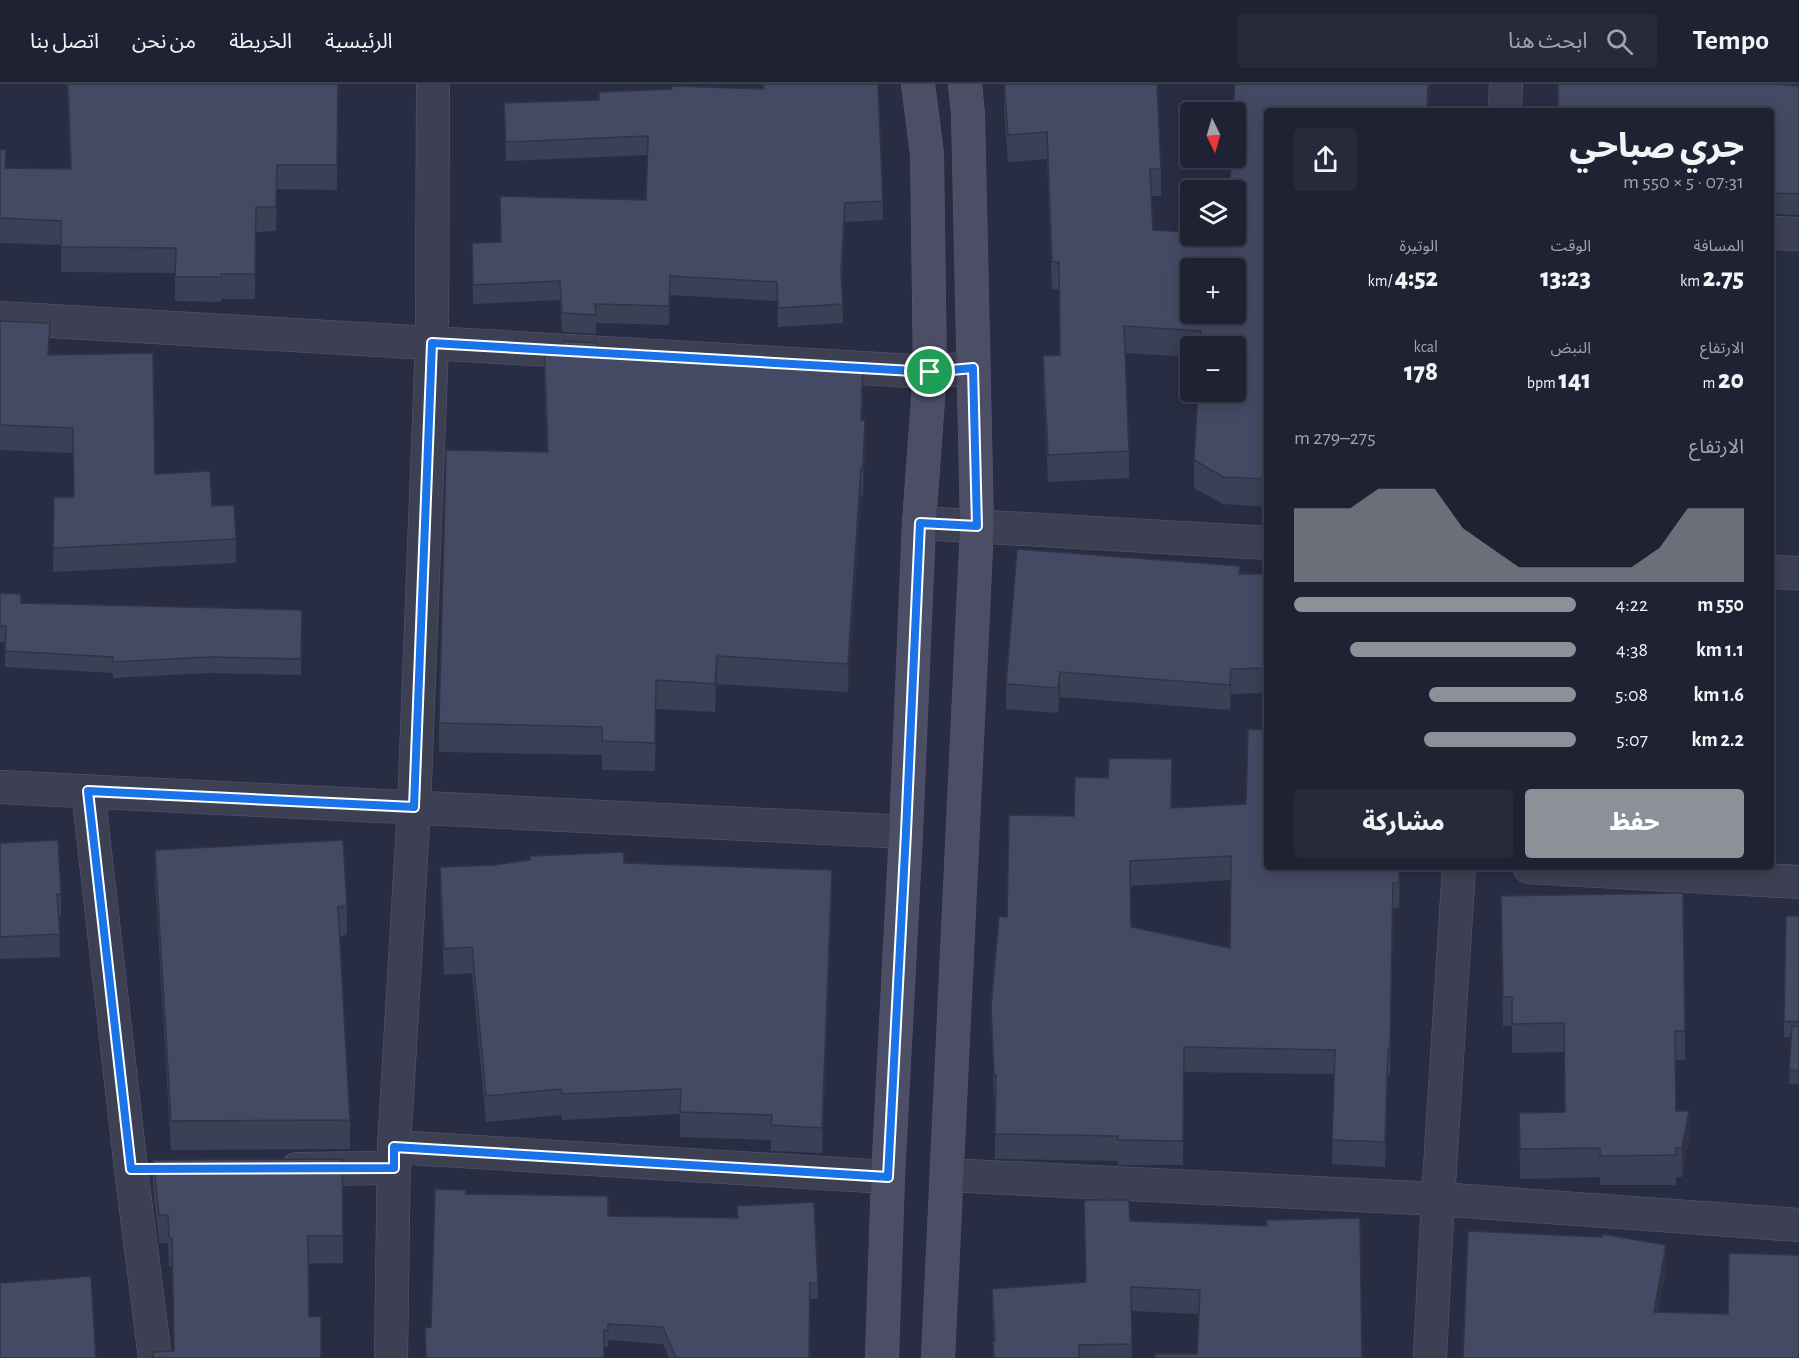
<!DOCTYPE html>
<html lang="ar">
<head>
<meta charset="utf-8">
<style>
  body { margin:0; font-family:"Alegreya Sans","Noto Sans Arabic",sans-serif; background:#262a3a; color:#f1f3f6; direction:rtl; height:100vh; display:flex; flex-direction:column; font-size:22px; white-space:nowrap }
  * { box-sizing:border-box; margin:0 }
  p { font-size:20px; color:#a1a4ac }
  .icon { flex:none; width:33px; height:33px; fill:none; stroke:currentColor; stroke-width:2; stroke-linecap:round; stroke-linejoin:round }
  .map { position:relative; flex:1; overflow:hidden; direction:ltr }
  .drawer { position:absolute; left:1264px; top:24px; width:510px; height:762px; display:flex; flex-direction:column; background:#1e2232; border-radius:6px; box-shadow:0 3px 15px #0003,0 0 0 2px #3c3f4d; direction:rtl }
  .drawer>* { flex:none }
  .needle { width:39px; rotate:175deg }
  .tools { position:absolute; left:1180px; top:18px; display:grid; gap:12px }
  .tools a { display:grid; place-items:center; width:66px; height:66px; border-radius:6px; background:#1e2232; box-shadow:0 3px 15px #0003,0 0 0 2px #3c3f4d; font-size:30px }
  .pin { position:absolute; display:grid; place-items:center; width:51px; height:51px; color:#fff; margin:-26px; border:3px solid #fff; border-radius:50%; box-shadow:0 2px 6px #0007 }
  .round { display:grid; place-items:center; flex:none; width:63px; height:63px; border-radius:6px; background:#262a3a }
  .summary { display:flex; align-items:center; justify-content:space-between; height:102px; padding:0 30px }
  h1 { font-size:33px; font-weight:800; line-height:45px }
  .stats { display:grid; grid-template-columns:repeat(3,1fr); gap:9px; height:102px; padding:6px 30px }
  .stats div { display:grid; align-content:center }
  .stats b { font-size:26px; font-weight:800 }
  .stats small { font-size:16px; font-weight:400 }
  .stats p { font-size:16px }
  .chart { height:168px; padding:12px 30px }
  .chart p { display:flex; justify-content:space-between }
  .chart svg { width:100%; height:108px; margin-top:6px; fill:#8c9099; opacity:.7 }
  .cta { display:flex; gap:12px; margin-top:auto; padding:12px 30px }
  .cta a { flex:1; height:69px; border-radius:6px; background:#8c9099; color:#fff; font-size:24px; font-weight:800; line-height:69px; text-align:center }
  .cta a+a { background:#262a3a; color:#f1f3f6 }
  ul { padding:0 30px; list-style:none; font-size:20px }
  li { display:grid; grid-template-columns:96px 72px 1fr; align-items:center; height:45px }
  li i { height:15px; border-radius:8px; background:#8c9099 }
  header { display:flex; align-items:center; gap:36px; box-sizing:border-box; height:84px; padding:0 30px; background:#1e2232; border-bottom:2px solid #3c3f4d }
  header strong { font-size:28px }
  nav { display:flex; gap:33px; margin-inline-start:auto; font-size:21px }
  .search { width:420px; height:54px; background:#262a3a; display:flex; align-items:center; gap:15px; box-sizing:border-box; padding:0 21px; border-radius:6px; color:#a1a4ac; font-size:22px }
  .map>svg:first-child { display:block }
  .lines { fill:none; stroke-linecap:round; stroke-linejoin:round }
  .minor-casing { stroke:#585b6d; stroke-width:34 }
  .tertiary-casing { stroke:#585b6d; stroke-width:34 }
  .secondary-casing { stroke:#585b6d; stroke-width:34 }
  .minor { stroke:#3d4052; stroke-width:33 }
  .tertiary { stroke:#3d4052; stroke-width:33 }
  .secondary { stroke:#4b4e65; stroke-width:33 }
  .wall { fill:#3a4055; fill-rule:evenodd }
  .shaded-wall { fill:#303445 }
  .building { fill:#444a63; stroke:#303445; stroke-width:1.5; fill-rule:evenodd }
  .route-casing { stroke:#fff; stroke-width:12 }
  .route { stroke:#1a73e8; stroke-width:8 }
</style>
</head>
<body>
<header>
<strong>Tempo</strong>
<div class="search"><svg class="icon" aria-label="search" viewBox="0 0 24 24"><circle cx="10" cy="10" r="6"/><path d="M15 15l6 6"/></svg>ابحث هنا</div>
<nav><a>الرئيسية</a><a>الخريطة</a><a>من نحن</a><a>اتصل بنا</a></nav>
</header>
<div class="map">
<svg width="1799" height="1274" viewBox="0 0 1799 1274">
  <rect width="100%" height="100%" fill="#282d43"/>
  <g class="lines">
    <defs>
      <path id="minor" d="M1505,27l1,-27
        M1772,149l27,1
        M0,234l930,54 43,-4
        M0,703l906,45
        M88,707l43,378 24,189
        M1529,783l270,15
        M394,1063l494,30
        M297,1085l97,-1
        M947,1091l491,24 361,26
        M391,1274l3,-211 20,-340 18,-464 1,-259
        M1430,1274l8,-159 21,-332"/>
      <path id="tertiary" d="M919,439l349,20
        M1772,488l27,1"/>
      <path id="secondary" d="M882,1274l6,-181 18,-345 13,-309 11,-151 -3,-218 -9,-70
        M938,1274l39,-832 -9,-412 -3,-30"/>
    </defs>
    <!-- minor casing -->
    <use href="#minor" class="minor-casing"/>
    <!-- tertiary casing -->
    <use href="#tertiary" class="tertiary-casing"/>
    <!-- secondary casing -->
    <use href="#secondary" class="secondary-casing"/>
    <!-- minor -->
    <use href="#minor" class="minor"/>
    <!-- tertiary -->
    <use href="#tertiary" class="tertiary"/>
    <!-- secondary -->
    <use href="#secondary" class="secondary"/>
  </g>
  <!-- wall -->
  <path class="wall" d="M67,0h271l-1,106 -60,-1 -1,42 -20,1 -1,67h-34v3l-46,-1v-28l-114,-1v-27l-61,-2v-94l6,19 64,1z
    M1004,0l157,85v27h-10l2,34 83,6 -1,-152h195l-2,27h-160v396l-45,-3 -29,-16v-28l42,-114h-45v11l-66,-4 4,98v27l-81,4 -5,-99v-27l16,-1v-66l-7,1 -5,-131 -39,3 -4,-52z
    M1799,1v130l-26,-1 -1,-103z
    M599,16l284,101v19l-38,2 -3,59 1,42 -65,4 -1,-26 -107,-6 -1,30 -73,-2v11l-34,-2 -2,-32 -87,4 -1,-61 29,-1 -1,-46 146,4 1,-45 -141,6 -2,-58z
    M0,237l49,34 106,119 57,32 24,33v24l-183,9 1,-75h20l-1,-44 -73,-3z
    M544,262l53,10 266,37 -1,27 3,29 -2,47h-2l-13,196 -131,-8 -2,28 -59,-3 -1,62 -53,-1v-15l-163,-3v-29l108,-271 -3,-78z
    M1240,490h28v119l-37,1 -1,16 -170,-13 -2,16 -52,-4v-25z
    M0,509l21,10 281,7 -1,65 -92,-2 -96,5v-5l-108,-6v-25h-5z
    M1108,694l64,30 228,59 -1,41h-6l-3,167h-2l-3,92 -53,-3 2,-90 -150,-2 -1,93h-65v-4l-123,-2v-59h-1l-3,-93 16,-90 67,-101zM1231,796l-1,68 -99,-21 -1,-41z
    M0,759l61,51v22h-2l1,41 -60,2z
    M155,766l192,56v29l-7,1 10,184v29l-179,1 -16,-270z
    M624,779l208,33 -10,257 -51,-2v-11l-91,-3v-23l-118,6 -1,-5 -75,7 -14,-149 -28,2 -4,-82v-26z
    M1799,832v168h-10l2,-47h-7v-16z
    M1501,841l184,106v29h-9v51l13,29 -7,37h-6v8h-76v-8l-80,2 -1,-66 46,-1 -1,-60 -52,1v-27h-9z
    M342,1075l1,104 -174,3 -1,-23h-9l-6,-55v-28z
    M466,1110l142,22 129,2v-12l81,77v16h-8v59h-141l-6,-14 -55,-4v7h-4v11h-178l-1,-30 6,-1z
    M1360,1134l-163,136 2,-40 -68,-3 1,47h-139l1,-16 -2,-29v-24l93,-7 45,-61 137,5z"/>
  <!-- shaded-wall -->
  <path class="shaded-wall" d="M1428,0h2l-2,27h-1z
    M1772,109h1v21l-1,1z
    M845,119v19l-4,69v-19z
    M865,336v29l-2,47v-28z
    M861,384v28l-13,196v-28z
    M717,572v28l-2,28v-28z
    M1231,585v25l-1,16v-25z
    M1060,588v25l-2,16v-25z
    M656,596v29l-1,62v-28z
    M832,786v26l-10,257v-25z
    M1388,966v25l-3,92v-25z
    M1689,1027v29l-7,37v-29z
    M1666,1161v25l-12,67v-25z"/>
  <!-- building -->
  <path class="building" d="M68,0h270l-1,81h-60l-1,42h-20l-1,67h-34v3h-46l1,-29 -115,-1v-26l-61,-3v-69l6,1 -1,18 66,1z
    M764,0h114l5,117 -38,2 -4,69 2,32 -65,4 -1,-26 -107,-6 -1,30 -74,-2 1,11 -34,-2 -2,-32 -87,4 -1,-42 29,-1 -1,-46 146,4 2,-64 -142,6 -2,-39 95,-3v-8l73,-3v-3l92,3z
    M1004,0h153l4,85h-11l3,61 38,2v4h45v-46h-6l1,-32h5v-46h-3l2,-28h193l-1,27h-159v368l-45,-2 -29,-17 4,-68h38v-46h-36l1,-15 -77,-5 5,125 -81,4 -5,-99 17,-1 -1,-93h-7l-5,-130 -39,3zM1191,184h45v46h-45z
    M1558,0h218l23,2v108l-27,-1v-82h-214z
    M0,237l50,2 -2,32 105,-2 2,121 55,-3 2,35 22,-1 2,34 -183,9 1,-51h20l-1,-69 -73,-3z
    M563,257l34,2v13l266,9 -2,55h4l-2,48h-2l-13,196 -131,-8 -2,28 -59,-4 -1,63 -53,-2v-14l-163,-4 7,-273 102,2 -4,-106 19,-1z
    M1017,465l223,17 -1,8h29v94l-37,1 -1,16 -170,-13 -2,16 -52,-4z
    M0,509l21,1v9l281,7 -1,49 -92,-2 -96,5v-5l-108,-6 1,-25h-6z
    M1248,645l20,1v137h131v16h-6l-3,167h-2l-3,92 -53,-2 3,-90 -151,-3 -1,94 -65,-1v-4l-123,-2 1,-59h-2l-3,-68 8,-91 8,1 2,-102 65,1 1,-39 33,1 1,-20 63,1 -1,49 75,-4zM1231,772l-1,92 -99,-21 -1,-66z
    M58,756l3,54h-4l3,40 -60,3v-94z
    M343,756l4,66 -9,1 12,213 -179,1 -16,-271z
    M624,768v11l208,7 -10,258 -51,-3 1,-10 -92,-3 1,-23 -119,5 -1,-5 -75,7 -14,-149 -28,2 -4,-82 54,-2 36,-5v-4z
    M1683,809l2,138h-10l1,80h13l-7,37h-6v7l-76,1v-8l-80,1 -1,-36 46,-1 -1,-89 -52,1v-27h-9l-2,-101z
    M1786,832h13v106l-15,-1z
    M1792,942h7v45l-10,-1z
    M342,1075l1,77h-35l1,81 12,-1v42h-168v-6l21,-1 -2,-113h-3l-1,-23h-9l-6,-55z
    M435,1105l31,1v4l142,2v20l130,2 -1,-12 77,-4 4,81h-8l-1,75h-133l-13,-31 -55,-3v7l-4,-1v28h-178l-1,-30 6,-1z
    M1084,1116h45l1,21 137,5 -1,-6 94,-2 2,140h-207v-4h42l3,-64 -69,-3 1,57 -53,1v13h-85l-1,-16 2,-1 -3,-52 94,-7z
    M1468,1147l134,6v-3l64,11 -12,67 74,2 1,-61 70,2v103h-336z
    M91,1192l5,82h-96v-75z"/>
  <g class="lines">
    <defs>
      <path id="route" d="M432,259l498,29 43,-4 4,158 -57,-3 -14,309 -18,345 -494,-30v21l-263,1 -43,-378 326,16z"/>
    </defs>
    <!-- route casing -->
    <use href="#route" class="route-casing"/>
    <!-- route -->
    <use href="#route" class="route"/>
  </g>
</svg>
<div class="tools">
<a><svg class="needle" viewBox="-14 -14 28 28"><path d="M0-13l5 13h-10z" fill="#e53935"/><path d="M0 13l5-13h-10z" fill="#a1a4ac"/></svg></a>
<a><svg class="icon" aria-label="layers" viewBox="0 0 24 24"><path d="M12 4l9 5-9 5-9-5zM3 14l9 5 9-5"/></svg></a>
<a>+</a>
<a>−</a>
</div>
<div class="pin" style="left:930px;top:288px;background:#1e9e55"><svg class="icon" aria-label="arrive" viewBox="0 0 24 24"><path d="M6 21V4h12l-3 4 3 4H6"/></svg></div>
<section class="drawer">
<div class="summary"><div><h1>جري صباحي</h1><p>07:31 · 5 × 550 m</p></div><a class="round"><svg class="icon" aria-label="share" viewBox="0 0 24 24"><path d="M12 15V3M7 8l5-5 5 5M5 13v7h14v-7"/></svg></a></div>
<div class="stats">
<div><p>المسافة</p><b>2.75<small> km</small></b></div>
<div><p>الوقت</p><b>13:23</b></div>
<div><p>الوتيرة</p><b>4:52<small> /km</small></b></div>
</div>
<div class="stats">
<div><p>الارتفاع</p><b>20<small> m</small></b></div>
<div><p>النبض</p><b>141<small> bpm</small></b></div>
<div><p>kcal</p><b>178</b></div>
</div>
<div class="chart"><p><span>الارتفاع</span>275–279 m</p>
<svg viewBox="0 0 160 44" preserveAspectRatio="none"><path d="M0 44V14L10 14L20 14L30 6L40 6L50 6L60 22L70 30L80 38L90 38L100 38L110 38L120 38L130 30L140 14L150 14L160 14V44z"/></svg>
</div>
<ul>
<li><b>550 m</b>4:22<i style="width:100%"></i></li>
<li><b>1.1 km</b>4:38<i style="width:80%"></i></li>
<li><b>1.6 km</b>5:08<i style="width:52%"></i></li>
<li><b>2.2 km</b>5:07<i style="width:54%"></i></li>
</ul>
<div class="cta"><a>حفظ</a><a>مشاركة</a></div>
</section>
</div>
</body>
</html>
